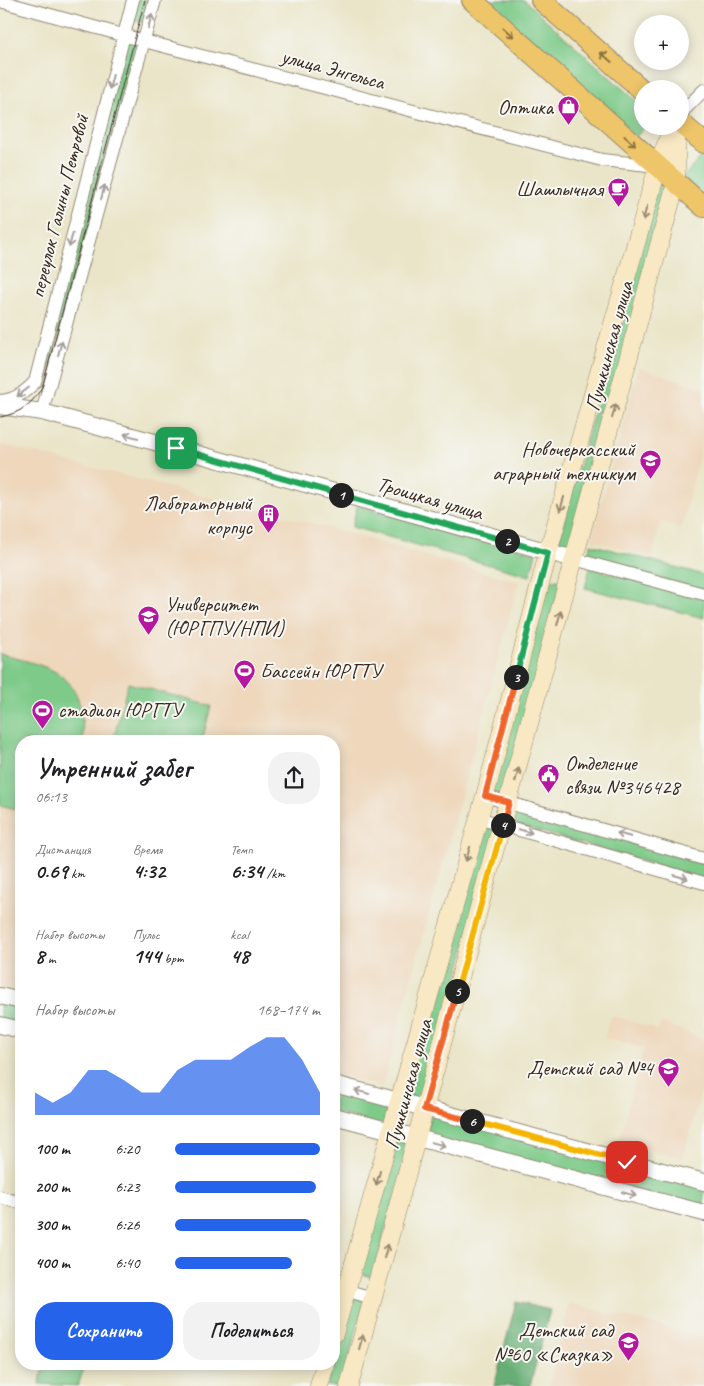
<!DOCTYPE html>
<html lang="ru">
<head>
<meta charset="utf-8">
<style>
  body { margin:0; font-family:Caveat,sans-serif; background:#f2f2f2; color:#202124; height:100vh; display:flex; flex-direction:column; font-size:19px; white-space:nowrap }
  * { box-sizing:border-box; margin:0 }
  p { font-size:16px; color:#757577 }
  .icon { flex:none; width:28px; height:28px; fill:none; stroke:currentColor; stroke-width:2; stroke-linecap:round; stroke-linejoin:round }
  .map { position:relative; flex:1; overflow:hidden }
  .drawer { position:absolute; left:15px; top:735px; width:325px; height:635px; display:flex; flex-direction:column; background:#fff; border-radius:20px; box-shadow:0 2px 12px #0003 }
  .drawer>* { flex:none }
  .fabs { position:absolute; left:634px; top:15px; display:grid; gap:10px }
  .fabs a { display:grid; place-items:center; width:55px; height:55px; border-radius:50%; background:#fff; box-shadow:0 2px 12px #0003; font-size:25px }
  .pin { position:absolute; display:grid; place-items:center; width:42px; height:42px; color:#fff; margin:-21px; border-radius:10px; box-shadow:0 2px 8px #0006 }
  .km { position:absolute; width:25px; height:25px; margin:-12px; border-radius:50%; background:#222; color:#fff; font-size:14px; line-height:25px; text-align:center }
  .round { display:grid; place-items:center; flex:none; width:52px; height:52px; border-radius:20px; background:#f2f2f2 }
  .overview { display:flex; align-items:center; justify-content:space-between; height:85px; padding:0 20px }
  h1 { font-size:28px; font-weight:700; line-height:38px }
  .stats { display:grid; grid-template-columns:repeat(3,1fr); gap:8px; height:85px; padding:5px 20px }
  .stats div { display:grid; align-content:center }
  .stats b { font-size:21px; font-weight:700 }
  .stats small { font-size:14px; font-weight:400 }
  .stats p { font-size:14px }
  .chart { height:140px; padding:10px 20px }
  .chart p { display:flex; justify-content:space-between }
  .chart svg { width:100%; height:90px; margin-top:5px; fill:#2563eb; opacity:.7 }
  .cta { display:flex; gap:10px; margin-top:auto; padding:10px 20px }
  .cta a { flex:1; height:58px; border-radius:20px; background:#2563eb; color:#fff; font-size:20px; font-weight:700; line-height:58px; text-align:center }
  .cta a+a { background:#f2f2f2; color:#202124 }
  ul { padding:0 20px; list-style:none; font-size:16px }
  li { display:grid; grid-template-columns:80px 60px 1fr; align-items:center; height:38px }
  li i { height:12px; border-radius:6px; background:#2563eb }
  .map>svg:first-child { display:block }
  .built { fill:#eed7bb }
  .green { fill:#7eca89; stroke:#5c7a54 }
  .forest { fill:#66ae75; stroke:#506c4a }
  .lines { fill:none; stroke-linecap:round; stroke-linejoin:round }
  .minor-casing { stroke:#928873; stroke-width:14 }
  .tertiary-casing { stroke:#928873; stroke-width:18 }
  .secondary-casing { stroke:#928873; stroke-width:19 }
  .primary-casing { stroke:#928873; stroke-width:22 }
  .minor { stroke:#fff; stroke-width:12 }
  .tertiary { stroke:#fff; stroke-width:16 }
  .secondary { stroke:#f8e8c3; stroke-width:18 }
  .primary { stroke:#eec569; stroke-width:20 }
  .tram { stroke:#3b2a1e; stroke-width:1 }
  .oneway { stroke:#a79f9a }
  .oneway2 { stroke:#8c7040 }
  .oneway3 { stroke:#9a8970 }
  .split-1-casing { stroke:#fff; stroke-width:10 }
  .split-2-casing { stroke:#fff; stroke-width:10 }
  .split-3-casing { stroke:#fff; stroke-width:10 }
  .split-4-casing { stroke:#fff; stroke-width:10 }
  .split-5-casing { stroke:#fff; stroke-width:10 }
  .split-6-casing { stroke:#fff; stroke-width:10 }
  .split-7-casing { stroke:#fff; stroke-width:10 }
  .split-1 { stroke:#22a559; stroke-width:6 }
  .split-2 { stroke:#22a559; stroke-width:6 }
  .split-3 { stroke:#22a559; stroke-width:6 }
  .split-4 { stroke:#f0652b; stroke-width:6 }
  .split-5 { stroke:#f5b400; stroke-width:6 }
  .split-6 { stroke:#f0652b; stroke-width:6 }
  .split-7 { stroke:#f5b400; stroke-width:6 }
  .labels { text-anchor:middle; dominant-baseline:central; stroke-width:4; stroke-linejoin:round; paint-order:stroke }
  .street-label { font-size:21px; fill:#3b2a1e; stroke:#f6f6f2 }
  .poi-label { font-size:21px; fill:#3b2a1e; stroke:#f6f6f2; text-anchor:end }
</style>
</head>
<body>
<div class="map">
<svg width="704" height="1386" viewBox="0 0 704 1386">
  <rect width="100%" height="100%" fill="#f6f6f2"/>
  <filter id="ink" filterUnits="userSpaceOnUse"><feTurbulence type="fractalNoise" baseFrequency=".02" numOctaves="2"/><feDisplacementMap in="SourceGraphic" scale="10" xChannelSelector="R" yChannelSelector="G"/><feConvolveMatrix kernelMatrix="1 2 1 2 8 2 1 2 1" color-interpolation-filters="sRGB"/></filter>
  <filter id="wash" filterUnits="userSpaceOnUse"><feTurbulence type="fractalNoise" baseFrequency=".0096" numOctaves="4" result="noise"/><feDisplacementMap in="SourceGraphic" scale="20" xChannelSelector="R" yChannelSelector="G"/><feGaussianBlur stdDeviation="1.12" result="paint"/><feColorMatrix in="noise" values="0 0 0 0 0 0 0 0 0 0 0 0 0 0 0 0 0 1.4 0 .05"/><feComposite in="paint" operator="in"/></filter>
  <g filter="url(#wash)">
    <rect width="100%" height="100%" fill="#eae5c8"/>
    <!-- built -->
    <path class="built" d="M639,367l65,22v49l-23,90 -20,-6 -9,35 -61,-17z
      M0,444l329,84 190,54 -137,505 -48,-13v-333h-313v251l-21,-5z
      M611,1015l47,15 3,-8 43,18v53l-3,-1 -18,66 -64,-17 25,-93 -40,-10z
      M569,1303l135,34v49h-155z"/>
    <!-- green -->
    <path class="green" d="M136,0h15l-6,23 -14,-3z
      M481,0h43l118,106v20h3l-9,11z
      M126,40l13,3 -94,343 -9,-3z
      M702,156l2,2v38l-21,-19z
      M658,181l13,4 -98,362 -15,-4z
      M357,506l179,47 -6,23 -178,-49z
      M591,544l113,31v15l-118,-31z
      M590,568l114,31v19l-119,-30z
      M547,578l17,4 -59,215 -15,-5z
      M0,654c58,15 84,19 83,87h-62l-1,69 -20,-5z
      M128,683l83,23 -9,35h-89z
      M515,810l189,54v15l-193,-56z
      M481,822l18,4 -76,275 -19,-6z
      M0,996l21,5v26l-21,-5z
      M334,1087l56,15 -7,24 -49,-14z
      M432,1113l272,72v23l-280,-70z
      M396,1138l14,5 -38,134 -15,-4z
      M352,1296l13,4 -24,86h-14z
      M45,1364h40l-7,22 -39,-2z"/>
    <!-- forest -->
    <path class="forest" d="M516,1302l34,8 -20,76h-36z"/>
  </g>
  <g filter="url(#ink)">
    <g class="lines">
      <defs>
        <path id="minor" d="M0,1l144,40 458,119 55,6
          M680,114l24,-24
          M0,401c15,-1 24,-8 35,-19l98,-382
          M42,412l113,-412
          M574,559l130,35
          M485,796l219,63
          M478,818l226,65
          M0,1197l21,6
          M334,1287l39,11"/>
        <path id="tertiary" d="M0,406l42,6 124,33 408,114
          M0,996l21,5
          M0,1025l21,5
          M334,1084l370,98
          M334,1116l370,97"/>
        <path id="secondary" d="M334,1334l151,-538 67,-258 106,-372 14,-37
          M319,1386l6,-22
          M349,1386l327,-1203v-57"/>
        <path id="primary" d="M472,0l232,207
          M541,0l101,90
          M680,122l24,21"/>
      </defs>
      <!-- minor casing -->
      <use href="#minor" class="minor-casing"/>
      <!-- tertiary casing -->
      <use href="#tertiary" class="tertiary-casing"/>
      <!-- secondary casing -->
      <use href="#secondary" class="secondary-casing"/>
      <!-- primary casing -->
      <use href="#primary" class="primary-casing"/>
      <!-- minor -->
      <use href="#minor" class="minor"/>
      <!-- tertiary -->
      <use href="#tertiary" class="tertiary"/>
      <!-- secondary -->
      <use href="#secondary" class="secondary"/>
      <!-- primary -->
      <use href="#primary" class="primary"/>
      <!-- tram -->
      <path class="tram" d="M0,417c20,-3 34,-14 43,-32l102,-385"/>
    </g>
    <!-- one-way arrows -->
    <defs><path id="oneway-shaft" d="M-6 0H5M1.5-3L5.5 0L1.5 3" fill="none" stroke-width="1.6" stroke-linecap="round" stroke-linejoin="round" transform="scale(1.25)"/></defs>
    <g class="oneway">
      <use href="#oneway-shaft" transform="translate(150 21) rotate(-76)"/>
      <use href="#oneway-shaft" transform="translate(111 82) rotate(104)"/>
      <use href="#oneway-shaft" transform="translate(103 192) rotate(-75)"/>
      <use href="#oneway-shaft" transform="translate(71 240) rotate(104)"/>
      <use href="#oneway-shaft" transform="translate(60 348) rotate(-75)"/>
      <use href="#oneway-shaft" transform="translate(23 392) rotate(143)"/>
      <use href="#oneway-shaft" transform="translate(131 436) rotate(-165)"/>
      <use href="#oneway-shaft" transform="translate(525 831) rotate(16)"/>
      <use href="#oneway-shaft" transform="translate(624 835) rotate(-164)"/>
      <use href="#oneway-shaft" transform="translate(681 877) rotate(16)"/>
      <use href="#oneway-shaft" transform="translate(362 1092) rotate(-165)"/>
      <use href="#oneway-shaft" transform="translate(438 1144) rotate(15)"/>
      <use href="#oneway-shaft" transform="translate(629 1194) rotate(15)"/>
    </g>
    <g class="oneway2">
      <use href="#oneway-shaft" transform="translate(508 32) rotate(42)"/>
      <use href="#oneway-shaft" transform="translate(606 57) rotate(-139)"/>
      <use href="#oneway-shaft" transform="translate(630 141) rotate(42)"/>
    </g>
    <g class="oneway3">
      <use href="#oneway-shaft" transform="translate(645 213) rotate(106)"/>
      <use href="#oneway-shaft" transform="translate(614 411) rotate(-75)"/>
      <use href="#oneway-shaft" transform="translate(562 504) rotate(106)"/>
      <use href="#oneway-shaft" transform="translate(559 618) rotate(-75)"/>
      <use href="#oneway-shaft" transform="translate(517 775) rotate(-75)"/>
      <use href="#oneway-shaft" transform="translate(468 854) rotate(106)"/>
      <use href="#oneway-shaft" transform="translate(378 1178) rotate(106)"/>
      <use href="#oneway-shaft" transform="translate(386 1251) rotate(-75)"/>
      <use href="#oneway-shaft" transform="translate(361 1342) rotate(-75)"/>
    </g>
  </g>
  <g class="lines" filter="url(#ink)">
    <defs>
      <path id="split-1" d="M176,448l165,47"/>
      <path id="split-2" d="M341,495l166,46"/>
      <path id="split-3" d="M507,541l41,12 -32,124"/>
      <path id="split-4" d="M503,825l6,-23 -24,-6 31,-119"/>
      <path id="split-5" d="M457,991l46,-166"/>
      <path id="split-6" d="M457,991l-33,118 48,12"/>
      <path id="split-7" d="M472,1121l155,41"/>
    </defs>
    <!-- split-1 casing -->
    <use href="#split-1" class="split-1-casing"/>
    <!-- split-2 casing -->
    <use href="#split-2" class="split-2-casing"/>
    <!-- split-3 casing -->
    <use href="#split-3" class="split-3-casing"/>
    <!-- split-4 casing -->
    <use href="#split-4" class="split-4-casing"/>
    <!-- split-5 casing -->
    <use href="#split-5" class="split-5-casing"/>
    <!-- split-6 casing -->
    <use href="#split-6" class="split-6-casing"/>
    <!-- split-7 casing -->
    <use href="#split-7" class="split-7-casing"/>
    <!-- split-1 -->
    <use href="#split-1" class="split-1"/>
    <!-- split-2 -->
    <use href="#split-2" class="split-2"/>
    <!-- split-3 -->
    <use href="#split-3" class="split-3"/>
    <!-- split-4 -->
    <use href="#split-4" class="split-4"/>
    <!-- split-5 -->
    <use href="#split-5" class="split-5"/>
    <!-- split-6 -->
    <use href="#split-6" class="split-6"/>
    <!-- split-7 -->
    <use href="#split-7" class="split-7"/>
  </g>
  <!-- icons -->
  <defs>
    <symbol id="shop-pin" viewBox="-11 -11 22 30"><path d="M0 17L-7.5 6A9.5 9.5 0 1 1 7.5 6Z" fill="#b5179e" stroke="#f6f6f2"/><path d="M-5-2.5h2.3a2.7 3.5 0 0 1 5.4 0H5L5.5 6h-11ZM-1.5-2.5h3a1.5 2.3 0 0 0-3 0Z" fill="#fff"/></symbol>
    <symbol id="cafe-pin" viewBox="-11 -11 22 30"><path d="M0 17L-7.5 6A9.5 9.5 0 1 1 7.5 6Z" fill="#b5179e" stroke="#f6f6f2"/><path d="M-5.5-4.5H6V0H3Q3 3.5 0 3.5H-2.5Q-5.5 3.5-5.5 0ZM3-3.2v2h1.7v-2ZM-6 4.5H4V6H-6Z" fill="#fff"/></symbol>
    <symbol id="university-pin" viewBox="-11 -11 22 30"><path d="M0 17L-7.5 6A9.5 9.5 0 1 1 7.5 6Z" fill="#b5179e" stroke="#f6f6f2"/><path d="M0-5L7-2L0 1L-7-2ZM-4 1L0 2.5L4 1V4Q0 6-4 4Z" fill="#fff"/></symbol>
    <symbol id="building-pin" viewBox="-11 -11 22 30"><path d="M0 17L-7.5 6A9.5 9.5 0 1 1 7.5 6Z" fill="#b5179e" stroke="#f6f6f2"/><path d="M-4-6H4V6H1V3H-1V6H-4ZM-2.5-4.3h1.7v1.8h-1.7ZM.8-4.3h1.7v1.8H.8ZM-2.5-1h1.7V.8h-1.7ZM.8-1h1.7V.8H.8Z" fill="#fff"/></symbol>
    <symbol id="stadium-pin" viewBox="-11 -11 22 30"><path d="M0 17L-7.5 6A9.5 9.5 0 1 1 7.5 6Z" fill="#b5179e" stroke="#f6f6f2"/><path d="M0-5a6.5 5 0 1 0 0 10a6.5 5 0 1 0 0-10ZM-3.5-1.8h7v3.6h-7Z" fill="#fff"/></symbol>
    <symbol id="civic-pin" viewBox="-11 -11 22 30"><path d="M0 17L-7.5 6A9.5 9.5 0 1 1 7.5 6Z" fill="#b5179e" stroke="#f6f6f2"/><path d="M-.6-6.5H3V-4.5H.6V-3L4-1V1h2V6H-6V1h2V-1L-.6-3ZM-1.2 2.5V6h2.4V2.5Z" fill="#fff"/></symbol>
    <symbol id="school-pin" viewBox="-11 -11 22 30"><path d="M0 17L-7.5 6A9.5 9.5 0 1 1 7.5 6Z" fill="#b5179e" stroke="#f6f6f2"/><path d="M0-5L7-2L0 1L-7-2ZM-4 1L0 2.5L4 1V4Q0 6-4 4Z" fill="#fff"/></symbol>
  </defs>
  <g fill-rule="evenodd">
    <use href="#shop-pin" x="556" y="94" width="25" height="34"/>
    <use href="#cafe-pin" x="606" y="176" width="25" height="34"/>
    <use href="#university-pin" x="638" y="448" width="25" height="34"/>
    <use href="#building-pin" x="256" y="502" width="25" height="34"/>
    <use href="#university-pin" x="136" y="604" width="25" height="34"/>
    <use href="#stadium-pin" x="232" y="658" width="25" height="34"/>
    <use href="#stadium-pin" x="30" y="698" width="25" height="34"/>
    <use href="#civic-pin" x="536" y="762" width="25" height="34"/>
    <use href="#school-pin" x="656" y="1056" width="25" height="34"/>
    <use href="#school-pin" x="616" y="1330" width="25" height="34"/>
  </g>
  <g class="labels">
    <!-- street labels -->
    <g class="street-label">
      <text transform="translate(333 69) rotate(15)">улица Энгельса</text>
      <text transform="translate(59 206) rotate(-76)">переулок Галины Петровой</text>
      <text transform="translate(609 346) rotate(-75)">Пушкинская улица</text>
      <text transform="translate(430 498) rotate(16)">Троицкая улица</text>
      <text transform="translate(408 1084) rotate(-75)">Пушкинская улица</text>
    </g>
    <!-- poi labels -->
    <g class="poi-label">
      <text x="553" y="107">Оптика</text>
      <text x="603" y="189">Шашлычная</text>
      <text x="635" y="449">Новочеркасский<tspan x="635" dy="24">аграрный техникум</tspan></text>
      <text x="252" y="503">Лабораторный<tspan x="252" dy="24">корпус</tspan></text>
      <text x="165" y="604" text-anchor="start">Университет<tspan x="165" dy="24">(ЮРГПУ/НПИ)</tspan></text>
      <text x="260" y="671" text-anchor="start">Бассейн ЮРГТУ</text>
      <text x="58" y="710" text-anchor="start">стадион ЮРГТУ</text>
      <text x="565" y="763" text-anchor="start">Отделение<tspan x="565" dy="24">связи №346428</tspan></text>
      <text x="653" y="1068">Детский сад №4</text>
      <text x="613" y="1330">Детский сад<tspan x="613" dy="24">№60 «Сказка»</tspan></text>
    </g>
  </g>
</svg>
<div class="fabs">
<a>+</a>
<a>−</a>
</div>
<div class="pin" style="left:176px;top:448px;background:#1e9e55"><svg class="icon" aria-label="arrive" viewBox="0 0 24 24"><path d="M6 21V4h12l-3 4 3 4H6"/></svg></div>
<div class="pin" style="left:627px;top:1162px;background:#d93025"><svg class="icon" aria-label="check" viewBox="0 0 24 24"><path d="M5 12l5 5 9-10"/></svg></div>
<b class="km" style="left:341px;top:495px">1</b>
<b class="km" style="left:507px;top:541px">2</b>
<b class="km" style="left:516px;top:677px">3</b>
<b class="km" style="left:503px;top:825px">4</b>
<b class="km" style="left:457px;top:991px">5</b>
<b class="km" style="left:472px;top:1121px">6</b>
<section class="drawer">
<div class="overview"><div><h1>Утренний забег</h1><p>06:13</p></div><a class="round"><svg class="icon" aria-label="share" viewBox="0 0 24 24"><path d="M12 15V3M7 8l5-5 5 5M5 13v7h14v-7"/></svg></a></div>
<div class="stats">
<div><p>Дистанция</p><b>0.69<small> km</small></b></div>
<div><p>Время</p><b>4:32</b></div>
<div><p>Темп</p><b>6:34<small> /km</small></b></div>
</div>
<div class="stats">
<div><p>Набор высоты</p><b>8<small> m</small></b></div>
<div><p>Пульс</p><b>144<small> bpm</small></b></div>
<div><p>kcal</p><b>48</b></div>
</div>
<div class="chart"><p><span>Набор высоты</span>168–174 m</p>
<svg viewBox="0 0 160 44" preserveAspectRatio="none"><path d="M0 44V33L10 38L20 33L30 22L40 22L50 27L60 33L70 33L80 22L90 17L100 17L110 17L120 11L130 6L140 6L150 17L160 33V44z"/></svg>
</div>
<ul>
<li><b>100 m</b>6:20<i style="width:100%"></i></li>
<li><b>200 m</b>6:23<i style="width:97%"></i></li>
<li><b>300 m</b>6:26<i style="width:94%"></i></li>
<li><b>400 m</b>6:40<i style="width:81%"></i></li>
</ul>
<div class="cta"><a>Сохранить</a><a>Поделиться</a></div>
</section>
</div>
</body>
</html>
